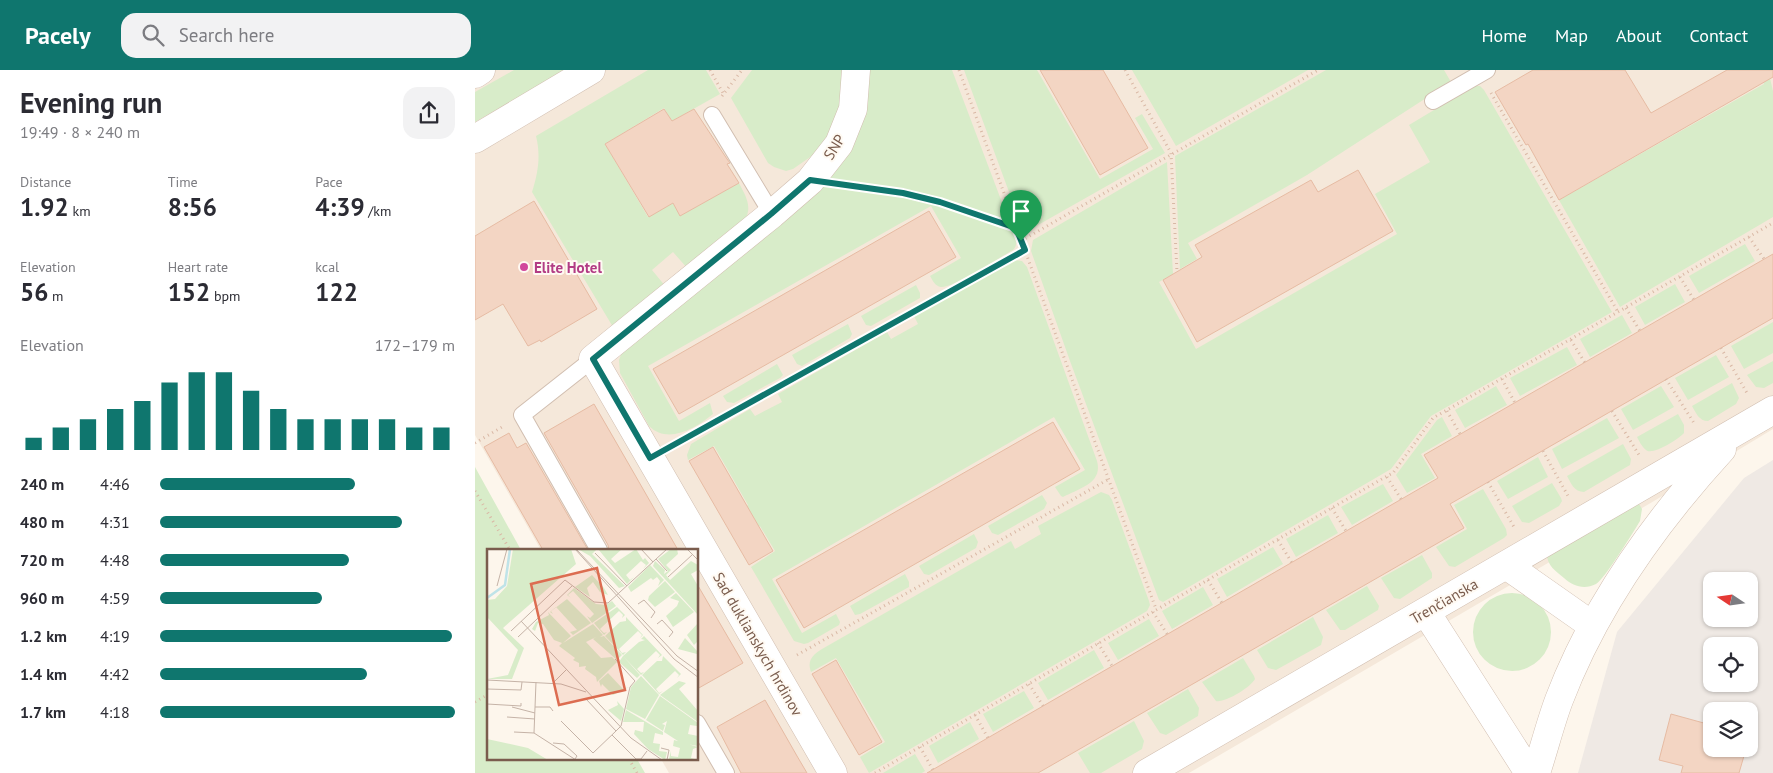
<!DOCTYPE html>
<html lang="en">
<head>
<meta charset="utf-8">
<style>
  body { margin:0; font-family:"PT Sans",sans-serif; background:#f2f2f3; color:#2b2b33; height:100vh; display:flex; flex-direction:column; font-size:19px; white-space:nowrap }
  * { box-sizing:border-box; margin:0 }
  p { font-size:16px; color:#7c7c81 }
  .icon { flex:none; width:28px; height:28px; fill:none; stroke:currentColor; stroke-width:2; stroke-linecap:round; stroke-linejoin:round }
  .map { position:relative; flex:1; overflow:hidden }
  .panel { display:flex; flex-direction:column; background:#fff; width:475px }
  .panel>* { flex:none }
  .needle { width:32px; rotate:283deg }
  .tools { position:absolute; left:1228px; top:502px; display:grid; gap:10px }
  .tools a { display:grid; place-items:center; width:55px; height:55px; border-radius:10px; background:#fff; box-shadow:0 1px 4px #0004; font-size:25px }
  .pin { position:absolute; display:grid; place-items:center; width:42px; height:42px; color:#fff; margin:-51px -21px; border-radius:50% 50% 50% 0; rotate:-45deg; box-shadow:0 0 5px #0007 }
  .pin .icon { rotate:45deg }
  .round { display:grid; place-items:center; flex:none; width:52px; height:52px; border-radius:15px; background:#f2f2f3 }
  .headline { display:flex; align-items:center; justify-content:space-between; height:85px; padding:0 20px }
  h1 { font-size:28px; font-weight:700; line-height:38px }
  .stats { display:grid; grid-template-columns:repeat(3,1fr); gap:8px; height:85px; padding:5px 20px }
  .stats div { display:grid; align-content:center }
  .stats b { font-size:25px; font-weight:700 }
  .stats small { font-size:14px; font-weight:400 }
  .stats p { font-size:14px }
  .chart { height:140px; padding:10px 20px }
  .chart p { display:flex; justify-content:space-between }
  .chart svg { width:100%; height:90px; margin-top:5px; stroke:#0f766e; stroke-width:6 }
  ul { padding:0 20px; list-style:none; font-size:16px }
  li { display:grid; grid-template-columns:80px 60px 1fr; align-items:center; height:38px }
  li i { height:12px; border-radius:6px; background:#0f766e }
  header { display:flex; align-items:center; gap:30px; box-sizing:border-box; height:70px; padding:0 25px; background:#0f766e; color:#fff }
  header strong { font-size:24px }
  nav { display:flex; gap:28px; margin-inline-start:auto; font-size:18px }
  .search { width:350px; height:45px; background:#f2f2f3; display:flex; align-items:center; gap:12px; box-sizing:border-box; padding:0 18px; border-radius:15px; color:#7c7c81; font-size:19px }
  main { display:flex; flex:1; min-height:0 }
  .map>svg:first-child { display:block }
  .residential { fill:#f5e8da }
  .industrial { fill:#efe9e4; fill-rule:evenodd }
  .green { fill:#d8ecc9 }
  .building { fill:#f3d5c3; stroke:#e6bba3 }
  .lines { fill:none; stroke-linecap:round; stroke-linejoin:round }
  .service-casing { stroke:#d1beb0; stroke-width:18 }
  .minor-casing { stroke:#d1beb0; stroke-width:29 }
  .tertiary-casing { stroke:#d1beb0; stroke-width:29 }
  .path { stroke:#d9b8a5; stroke-width:3; stroke-dasharray:1 4; stroke-linecap:butt }
  .service { stroke:#fff; stroke-width:16 }
  .minor { stroke:#fff; stroke-width:28 }
  .tertiary { stroke:#fff; stroke-width:28 }
  .route-casing { stroke:#fff; stroke-width:10 }
  .route { stroke:#0f766e; stroke-width:6 }
  .hotel-dot { fill:#d1479c; stroke:#fffaf3; stroke-width:2 }
  .labels { text-anchor:middle; dominant-baseline:central; stroke-width:4; stroke-linejoin:round; paint-order:stroke }
  .street-label { font-size:15px; fill:#7a5c4d; stroke:#fffaf3 }
  .hotel-label { font-size:15px; font-weight:bold; fill:#b23c85; stroke:#fffaf3; text-anchor:start }
  .inset-river { fill:none; stroke:#bfe3e8; stroke-width:2.5 }
  .inset-road { fill:none; stroke:#c5b3a7; stroke-width:1 }
  .view { fill:#dc6d51; fill-opacity:0.15; stroke:#dc6d51; stroke-width:2.5 }
  .inset-edge { fill:none; stroke:#7a5c4d; stroke-width:2.5 }
</style>
</head>
<body>
<header>
<strong>Pacely</strong>
<div class="search"><svg class="icon" aria-label="search" viewBox="0 0 24 24"><circle cx="10" cy="10" r="6"/><path d="M15 15l6 6"/></svg>Search here</div>
<nav><a>Home</a><a>Map</a><a>About</a><a>Contact</a></nav>
</header>
<main>
<section class="panel">
<div class="headline"><div><h1>Evening run</h1><p>19:49 · 8 × 240 m</p></div><a class="round"><svg class="icon" aria-label="share" viewBox="0 0 24 24"><path d="M12 15V3M7 8l5-5 5 5M5 13v7h14v-7"/></svg></a></div>
<div class="stats">
<div><p>Distance</p><b>1.92<small> km</small></b></div>
<div><p>Time</p><b>8:56</b></div>
<div><p>Pace</p><b>4:39<small> /km</small></b></div>
</div>
<div class="stats">
<div><p>Elevation</p><b>56<small> m</small></b></div>
<div><p>Heart rate</p><b>152<small> bpm</small></b></div>
<div><p>kcal</p><b>122</b></div>
</div>
<div class="chart"><p><span>Elevation</span>172–179 m</p>
<svg viewBox="0 0 160 44" preserveAspectRatio="none"><path d="M5 44V38M15 44V33M25 44V29M35 44V24M45 44V20M55 44V11M65 44V6M75 44V6M85 44V15M95 44V24M105 44V29M115 44V29M125 44V29M135 44V29M145 44V33M155 44V33"/></svg>
</div>
<ul>
<li><b>240 m</b>4:46<i style="width:66%"></i></li>
<li><b>480 m</b>4:31<i style="width:82%"></i></li>
<li><b>720 m</b>4:48<i style="width:64%"></i></li>
<li><b>960 m</b>4:59<i style="width:55%"></i></li>
<li><b>1.2 km</b>4:19<i style="width:99%"></i></li>
<li><b>1.4 km</b>4:42<i style="width:70%"></i></li>
<li><b>1.7 km</b>4:18<i style="width:100%"></i></li>
</ul>
</section>
<div class="map">
<svg width="1298" height="703" viewBox="0 0 1298 703">
  <rect width="100%" height="100%" fill="#fdf6ec"/>
  <!-- residential -->
  <path class="residential" d="M0,0h1298v359l-119,72 -465,272h-520l-8,-14h36v-209h-156l-66,-115z"/>
  <!-- industrial -->
  <path class="industrial" d="M1298,390v313h-195l39,-141 127,-154zM1236,511h38v38h-38zM1236,576h38v38h-38zM1236,641h38v38h-38z"/>
  <!-- green -->
  <path class="green" d="M39,0h52l-91,52v-30z
    M173,0h58l14,24 -48,27 -8,-13 -59,36 43,73 25,-14 7,13 59,-33c6,12 13,22 7,35l-58,51 -15,-17 -21,18 14,17 -50,45 -84,-140c6,-19 9,-36 4,-56z
    M277,0h92l-2,31 -13,35 -13,17 -23,16 -7,2 -12,-4 -6,-4 -37,-65z
    M394,0h83l57,151 -68,-23 -38,-8 -81,-11z
    M489,0h73l63,109 53,-30 -18,-31 7,-4 23,39 -134,76 -9,-2z
    M657,0h176l-132,76z
    M851,0h118l7,12 -144,93 -119,68 9,16 -17,10 -5,-113z
    M1281,0h12l5,21v126l-153,90 -61,-107 205,-116z
    M999,16h6l4,4 128,222 -181,104 -40,53 -228,133 -4,-2 -89,-239 -39,-110 2,-11 134,-78 6,112 -14,8 37,67 201,-115 -22,-40 55,-32 -21,-37z
    M341,114l87,13 36,8 74,26c2,7 6,13 0,19 -13,7 -59,38 -72,37 -6,-1 -8,-6 -11,-11l31,-18 -30,-52 -283,160 31,55 31,-18 3,11c-17,14 -45,31 -64,12l-29,-53 -1,-13 3,-8z
    M1270,174l10,17 -56,32 -10,-17z
    M539,190l8,1 5,6 70,194c6,22 -17,27 -34,36l-2,-1 -6,-9 30,-17 -31,-53 -282,162 30,54 34,-19 4,8 -1,3 -31,18 -4,1 -10,-3 -43,-74 24,-16 -15,-25 -8,4 -11,-20 7,-5 -34,-59 -26,14 -1,-5 4,-11 59,-35 5,7 27,-14 -4,-8 109,-62 4,7 27,-15 -4,-8z
    M1200,214l10,18 -40,23 -10,-18z
    M441,215l4,8v5l-49,28 -5,-1 -5,-9z
    M1147,245l10,18 -42,24 -10,-18z
    M1298,252v31l-29,16 -13,-23z
    M373,254l4,10 -2,4 -48,28 -5,-2 -5,-9z
    M1092,277l10,18 -57,31 -10,-18z
    M1241,285l13,22 -41,23 -13,-22z
    M1298,291v22l-9,5 -8,-1 -9,-12z
    M302,294l6,11 -3,3 -46,25 -7,-1 -4,-6z
    M1257,313l7,15 -3,6 -28,17c-9,0 -12,-8 -16,-15z
    M1021,316l11,19 -42,23 -10,-18z
    M1186,316l13,21 -41,23 -12,-21z
    M1203,344l6,11v8c-5,6 -32,23 -38,17 -4,-3 -7,-9 -9,-13z
    M967,347l10,19 -31,18 14,24 -28,15 -11,-18 41,-55z
    M1132,348l12,20 -57,31 -10,-20z
    M1148,374l8,15 -1,6 -46,27c-10,0 -13,-9 -17,-16z
    M1063,387l10,20 -40,22 -11,-18z
    M0,397l46,83h-32v209h148l8,14h-170z
    M1077,413l9,15 1,3 -3,5 -30,17 -7,-1 -10,-16z
    M908,414l10,17 -41,24 -11,-18z
    M1008,419l23,40 1,6 -3,3 -49,29 -6,-1 -13,-19 31,-18 -13,-24z
    M626,422l8,3 3,5 37,101 1,4 -3,6 -278,162 -9,-16 25,-15 -49,-84 -25,14c-4,-11 1,-17 11,-23l189,-108 4,8 26,-15 -3,-8z
    M567,425l5,8 -3,6 -46,26 -6,-2 -4,-7z
    M1163,432l4,7 -2,12c-6,10 -36,59 -44,63 -12,6 -23,2 -32,-6 -8,-7 -17,-12 -17,-24z
    M853,445l10,18 -42,24 -10,-18z
    M499,464l4,8 -2,6 -47,27 -5,-1 -5,-8z
    M798,477l10,17 -56,33 -10,-18z
    M947,485l10,18v5l-32,21 -6,-1 -13,-20z
    M430,504l4,8v5l-49,27 -5,1 -5,-9z
    M892,516l12,20 -1,4 -33,20h-5l-14,-20z
    M728,517l10,18 -41,24 -10,-18z
    M998 562a39 39 0 1 1 78 0a39 39 0 1 1-78 0Z
    M838,547l10,20 -2,8 -45,25 -8,-2 -11,-18z
    M674,549l10,17 -41,24 -10,-17z
    M619,580l10,18 -56,32 -10,-17z
    M768,588l11,18 1,3c-4,8 -30,24 -39,22l-14,-19z
    M713,619l11,19 -1,8 -32,19 -6,-2 -13,-20z
    M549,621l10,17 -41,24 -10,-18z
    M659,651l10,20 -2,8 -41,24h-11l-12,-20z
    M495,652l9,17 -41,24 -9,-17z
    M440,684l10,17 -3,2h-39z"/>
  <!-- building -->
  <path class="building" d="M565,0h63l45,78 -48,27z
    M1058,0h92l26,43 76,-43h46v7l-214,123 -31,-56 -2,1 -31,-53z
    M189,39l8,12 22,-12 33,50 3,4 -3,1 12,19 -59,33 -7,-13 -24,14 -44,-73z
    M883,100l35,61 -196,111 -34,-62 39,-23 -7,-12 116,-65 7,12z
    M59,131l63,108 -56,33 -1,-2 -12,6 -25,-42 -28,16v-84z
    M454,141l27,46 -277,157 -26,-45z
    M1298,184v64l-323,186 14,24 -426,245h-111l511,-295 -14,-23z
    M119,334l41,71 43,75h-69l-1,-5 -64,-112z
    M578,352l27,47 -276,159 -28,-48z
    M34,363l8,15 9,-5 62,107h-45l-59,-103z
    M238,377l60,104 -24,14 -60,-104z
    M222,514l46,79 -46,26z
    M361,590l46,82 -23,13 -47,-81z
    M290,630l32,56 10,17h-66l-24,-46z
    M1196,644l40,11v24h35l-7,24h-58l2,-7 -24,-6z"/>
  <g class="lines">
    <defs>
      <path id="service" d="M958,31l54,-31
        M237,45l60,99
        M118,289l-71,56 77,135
        M222,653l29,50"/>
      <path id="minor" d="M1031,495l87,61
        M951,542l103,161
        M358,703l-240,-414 179,-145 38,-33 29,-37 14,-35 3,-39
        M672,703l626,-363
        M1061,703c8,-24 14,-49 23,-73 35,-92 97,-179 163,-251"/>
      <path id="tertiary" d="M0,4l6,-4
        M0,69l116,-69"/>
    </defs>
    <!-- service casing -->
    <use href="#service" class="service-casing"/>
    <!-- minor casing -->
    <use href="#minor" class="minor-casing"/>
    <!-- tertiary casing -->
    <use href="#tertiary" class="tertiary-casing"/>
    <!-- path -->
    <path class="path" d="M235,0l13,23
      M484,0l197,539
      M650,0l46,83 6,119
      M1016,23l127,219
      M247,26l20,-26
      M368,115l60,8 37,9 76,26
      M1274,167l15,22
      M546,171l297,-171
      M1205,207l14,23
      M1151,238l14,23
      M1096,270l14,23
      M1246,278l26,45
      M1027,309l13,24
      M1191,309l28,44
      M972,341l13,23
      M1137,341l27,44
      M0,373l27,-16
      M200,374l350,-194
      M1068,381l25,45
      M912,407l14,22
      M1013,412l26,45
      M0,421l35,59
      M857,438l14,23
      M803,470l14,23
      M733,510l14,23
      M678,542l14,22
      M623,573l14,23
      M322,585l312,-176
      M554,614l14,22
      M0,632l14,-8
      M500,645l13,23
      M445,677l13,23
      M154,689l8,14
      M400,703l512,-297 6,-3 40,-55 340,-195"/>
    <!-- service -->
    <use href="#service" class="service"/>
    <!-- minor -->
    <use href="#minor" class="minor"/>
    <!-- tertiary -->
    <use href="#tertiary" class="tertiary"/>
  </g>
  <g class="lines">
    <defs>
      <path id="route" d="M335,110l93,13 37,9 76,26 9,22 -375,208 -57,-99 178,-145z"/>
    </defs>
    <!-- route casing -->
    <use href="#route" class="route-casing"/>
    <!-- route -->
    <use href="#route" class="route"/>
  </g>
  <!-- markers -->
  <circle class="hotel-dot" cx="49" cy="197" r="5"/>
  <g class="labels">
    <!-- street labels -->
    <g class="street-label">
      <text transform="translate(359 77) rotate(-58)">SNP</text>
      <text transform="translate(969 531) rotate(-30)">Trenčianska</text>
      <text transform="translate(283 574) rotate(60)">Sad duklianskych hrdinov</text>
    </g>
    <!-- hotel labels -->
    <g class="hotel-label">
      <text x="59" y="197">Elite Hotel</text>
    </g>
  </g>
  <!-- overview -->
  <g transform="translate(12 479)">
    <rect width="211" height="211" fill="#fdf6ec"/>
    <path d="M26,0h58l5,15 -73,64 21,20 -12,31h-25l21,-4 10,-25 -31,-33v-17l8,-1 12,-13zM91,0h19l-5,5 33,32 -6,2 -29,-32zM111,0h24l-11,10 4,4 21,-14 7,11 2,-2 4,5 -6,6 3,-4 -5,-4 -15,14 4,5 4,-3 -7,7zM184,0h6l1,5 -12,11 5,5 -5,5 4,5 21,-19 7,4v5l-7,4 7,12v29l-45,-49 2,-5 10,9 -1,4 4,-3 -10,-12zM163,16l14,15 -6,6 2,-5 -3,-4 -4,3 -2,-2 -20,14 -3,-5zM105,26l12,13 4,7 -8,-3 -7,-10 -6,6 3,9 -15,-10zM178,32l10,11 -20,15 -7,-7 1,-4zM87,39l22,16 10,1 6,-4 4,5 -24,17 -5,-7 3,2 4,-4 -21,-23 -5,4 3,3 -4,-3zM189,44l18,19 -21,15 -7,-11 11,-10 2,-5 -9,-3zM78,48l26,26 -18,12 -3,-3 7,-2 -21,-23 -5,4 2,3 -3,-2 17,-13zM130,58l8,8 -3,3 1,-3 -4,-4 -19,18 4,4 3,-1 -3,3 -10,-12zM61,63l23,24 -8,7 30,-19 10,11 -3,2 4,-1 18,19 -5,5 -24,-21 3,-2 -10,5 15,16 11,-1 5,5 -20,20 -1,-5 -11,-8 1,-3 -7,1v-4l-6,-3 2,-2 -16,-12 3,-3 -8,-3 -11,-16 -5,-1 -3,8 -3,-2 4,-7 13,-7zM139,68l17,18 -3,3 2,-3 -4,-4 -19,18 3,4 4,-1 -3,3 -18,-19 15,-14 6,-1zM211,74v18l-4,4 -7,-10zM157,87l18,19 -4,3 2,-3 -4,-4 -19,18 4,4 3,-1 -3,3 -18,-19 16,-14 6,-2 -4,-1zM198,89l13,14 -1,2 -19,-5zM136,107l17,19 -3,3 -18,-16zM176,107l18,18 -4,4 2,-3 -4,-4 -19,18 3,4 4,-2 -4,3 -17,-19 15,-14h5zM121,124l15,16 6,-2 -16,8 -11,-11 -1,3 -2,-6zM154,127l18,19 -14,24 -19,-10 5,-22zM192,132l7,2 -7,6 19,22v11l-38,-27zM173,147l38,27v9l-1,-6 -7,-1 -2,9 10,2v10l-17,-3 -17,-11 3,-11 -5,3 3,1 -2,6 -17,-11zM130,152l7,8 -3,12 -13,-11 10,-5zM139,161l37,22v3l-8,-2 -2,10 7,1 -1,7 8,1 -2,8 -17,-11 -14,-15 1,-4 8,2 1,-10h-21zM0,190l41,9 20,12h-61zM187,191l24,7 -5,2 -2,9 7,2 -29,-1 2,-8v5l7,1 2,-9 -7,-2z" fill="#d8ecc9"/>
    <path class="inset-river" d="M0,49l18,-13 5,-36"/>
    <path class="inset-road" d="M88,0l99,110 25,19M154,0l12,13M200,0l12,12M90,1l100,106 22,16M108,4l32,33M169,10l11,12M181,28l24,-22M10,37l10,-37M151,55l6,-4 11,12 -4,6M34,72l110,117 31,22M170,75l5,-4 11,12 -4,5M24,82l54,-51 29,22 14,1 59,-54M31,88l54,-51M0,131l74,4 25,8M49,133l-2,51 42,27M66,134l14,-14M0,140l34,1 1,-8M99,150l30,32 5,-5 9,-39 5,-6 -20,-22M0,155l34,2v-3M25,158l23,6M48,158h15l3,4M20,168l28,2M74,172l32,32 23,-22M27,183l20,1M125,186l24,24h5l6,-8M66,194l11,1 13,12 -2,3M174,199l8,2 -2,10"/>
    <path class="view" d="M110,19l28,122 -66,15 -28,-121z"/>
    <rect width="211" height="211" class="inset-edge"/>
  </g>
</svg>
<div class="tools">
<a><svg class="needle" viewBox="-14 -14 28 28"><path d="M0-13l5 13h-10z" fill="#e53935"/><path d="M0 13l5-13h-10z" fill="#7c7c81"/></svg></a>
<a><svg class="icon" aria-label="locate" viewBox="0 0 24 24"><circle cx="12" cy="12" r="6"/><path d="M12 2v4M12 18v4M2 12h4M18 12h4"/></svg></a>
<a><svg class="icon" aria-label="layers" viewBox="0 0 24 24"><path d="M12 4l9 5-9 5-9-5zM3 14l9 5 9-5"/></svg></a>
</div>
<div class="pin" style="left:546px;top:171px;background:#1e9e55"><svg class="icon" aria-label="arrive" viewBox="0 0 24 24"><path d="M6 21V4h12l-3 4 3 4H6"/></svg></div>
</div>
</main>
</body>
</html>
